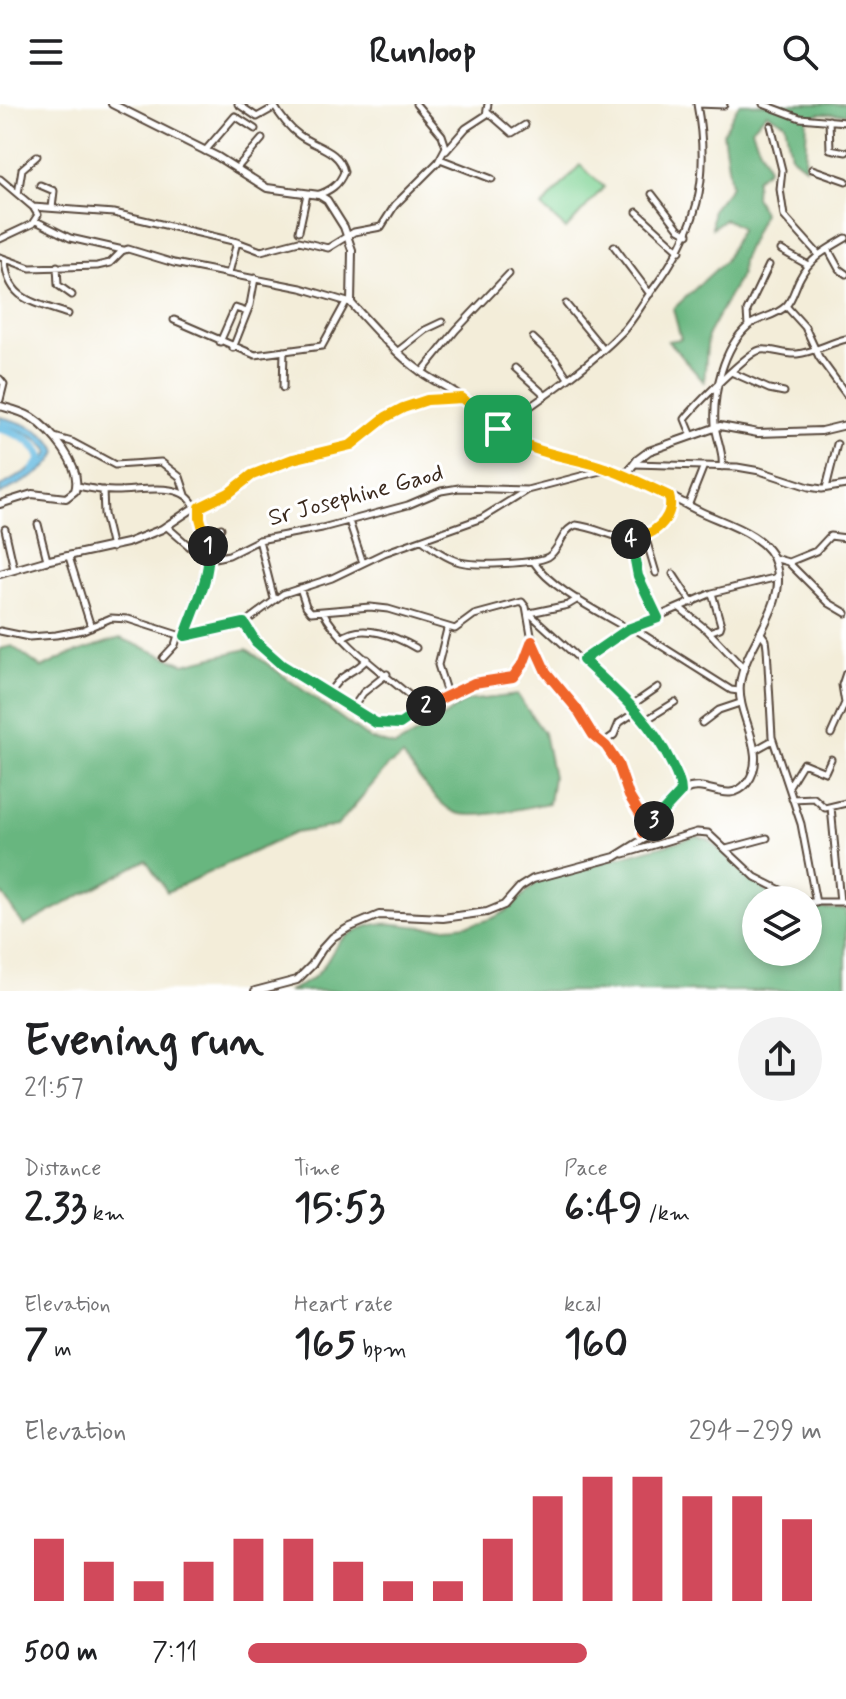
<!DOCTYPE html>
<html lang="en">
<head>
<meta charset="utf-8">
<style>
  body { margin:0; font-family:Mynerve,sans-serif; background:#f2f2f2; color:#202124; height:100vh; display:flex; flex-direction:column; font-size:30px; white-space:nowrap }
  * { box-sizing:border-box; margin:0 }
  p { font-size:26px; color:#757577 }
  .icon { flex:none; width:44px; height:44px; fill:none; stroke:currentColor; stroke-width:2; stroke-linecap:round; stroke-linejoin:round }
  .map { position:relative; height:887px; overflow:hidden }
  .sheet { display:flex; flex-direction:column; background:#fff; flex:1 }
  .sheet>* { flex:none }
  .tools { position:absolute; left:742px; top:782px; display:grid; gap:16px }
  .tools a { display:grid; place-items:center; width:80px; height:80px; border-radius:50%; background:#fff; box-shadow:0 4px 12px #0003; font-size:40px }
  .pin { position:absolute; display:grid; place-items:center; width:68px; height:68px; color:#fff; margin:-34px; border-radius:16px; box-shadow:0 4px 12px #0006 }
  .km { position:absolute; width:40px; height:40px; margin:-20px; border-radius:50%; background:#222; color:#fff; font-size:22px; line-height:40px; text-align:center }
  .round { display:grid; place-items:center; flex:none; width:84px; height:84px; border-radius:42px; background:#f2f2f2 }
  .summary { display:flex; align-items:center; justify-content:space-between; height:136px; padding:0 24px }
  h1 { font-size:44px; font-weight:700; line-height:60px }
  .metrics { display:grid; grid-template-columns:repeat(3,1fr); gap:12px; height:136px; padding:8px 24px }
  .metrics div { display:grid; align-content:center }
  .metrics b { font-size:40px; font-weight:700 }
  .metrics small { font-size:22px; font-weight:400 }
  .metrics p { font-size:22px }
  .chart { height:224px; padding:16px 24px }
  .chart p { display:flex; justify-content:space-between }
  .chart svg { width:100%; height:144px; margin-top:8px; stroke:#d1495b; stroke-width:6 }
  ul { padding:0 24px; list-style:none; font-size:26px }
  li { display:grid; grid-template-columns:128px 96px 1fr; align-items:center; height:60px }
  li i { height:20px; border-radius:10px; background:#d1495b }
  header { display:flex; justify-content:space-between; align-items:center; height:104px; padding:0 24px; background:#fff; font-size:36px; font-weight:700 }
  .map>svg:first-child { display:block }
  .green { fill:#81d496; stroke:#5e7f5a; stroke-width:2 }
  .forest { fill:#68b67f; stroke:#52704e; stroke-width:2 }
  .water { fill:#64b9e0; stroke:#50727f; stroke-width:2 }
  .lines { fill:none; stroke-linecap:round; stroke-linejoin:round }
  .river { stroke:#64b9e0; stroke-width:9 }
  .minor-casing { stroke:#57473a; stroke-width:9 }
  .tertiary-casing { stroke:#57473a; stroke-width:10 }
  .minor { stroke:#fff; stroke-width:5 }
  .tertiary { stroke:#fff; stroke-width:6 }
  .split-1-casing { stroke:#fff; stroke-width:16 }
  .split-2-casing { stroke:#fff; stroke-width:16 }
  .split-3-casing { stroke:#fff; stroke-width:16 }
  .split-4-casing { stroke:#fff; stroke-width:16 }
  .split-5-casing { stroke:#fff; stroke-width:16 }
  .split-1 { stroke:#f5b400; stroke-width:10 }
  .split-2 { stroke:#22a559; stroke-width:10 }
  .split-3 { stroke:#f0652b; stroke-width:10 }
  .split-4 { stroke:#22a559; stroke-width:10 }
  .split-5 { stroke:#f5b400; stroke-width:10 }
  .labels { text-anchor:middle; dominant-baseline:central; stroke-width:6; stroke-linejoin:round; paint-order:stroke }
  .street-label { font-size:24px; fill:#3b2a1e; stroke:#fff }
</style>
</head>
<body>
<header><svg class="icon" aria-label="menu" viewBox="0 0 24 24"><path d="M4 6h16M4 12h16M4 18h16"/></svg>Runloop<svg class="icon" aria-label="search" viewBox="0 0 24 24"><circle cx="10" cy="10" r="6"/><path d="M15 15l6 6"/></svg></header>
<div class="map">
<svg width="846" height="887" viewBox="0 0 846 887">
  <rect width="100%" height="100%" fill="#fff"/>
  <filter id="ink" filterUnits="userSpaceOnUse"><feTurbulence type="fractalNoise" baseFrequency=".0125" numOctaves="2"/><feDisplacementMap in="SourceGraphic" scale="16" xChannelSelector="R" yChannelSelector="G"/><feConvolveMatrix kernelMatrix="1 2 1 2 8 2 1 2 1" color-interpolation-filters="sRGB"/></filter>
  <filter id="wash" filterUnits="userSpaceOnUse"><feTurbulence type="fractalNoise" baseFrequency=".006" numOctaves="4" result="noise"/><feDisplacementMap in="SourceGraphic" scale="32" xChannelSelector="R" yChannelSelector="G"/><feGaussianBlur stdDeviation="1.8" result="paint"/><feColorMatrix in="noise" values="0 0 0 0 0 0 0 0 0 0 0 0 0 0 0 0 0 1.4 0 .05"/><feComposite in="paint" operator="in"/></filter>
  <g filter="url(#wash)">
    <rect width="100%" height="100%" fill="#f3edd9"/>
    <!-- green -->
    <path class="green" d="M580,61l24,22 -38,42 -24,-22z"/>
    <!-- forest -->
    <path class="forest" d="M739,0h107v10l-26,-1 -13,5 -2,49 -14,-11 -6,-33 -18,-10 -15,15c3,16 13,24 16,41l-12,10 -1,18 8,16 -21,47 -1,14 -33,60 -4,48 -36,-41 13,-2 -8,-30 52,-48 16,-33 -16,-9 -13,9v-18l19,-24 -8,-53z
      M120,534l64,26 63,-15 123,90 25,7 31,-17 40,-28 51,-6 27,38 9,44 -4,26c-22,4 -76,18 -95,9 -17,-8 -40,-41 -51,-56l-15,10 -51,60 -43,7 -127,59 -21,-32 -122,66 -24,-35v-242l12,-3 30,22 26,-13z
      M697,732l12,4 60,53 14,7h-27v52h52v-43h38v82h-558c9,-4 19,-8 27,-15 23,-22 12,-35 51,-49 20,-8 41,0 61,0 26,1 62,-2 83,-19 11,-9 19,-20 32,-29z"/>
    <!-- water -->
    <path class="water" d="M0,313c19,4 51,15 57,35 -10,24 -37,29 -57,43v-8l45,-27 4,-8c-9,-15 -33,-25 -49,-26z"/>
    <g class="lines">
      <!-- river -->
      <path class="river" d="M0,324c17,5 38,14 42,32l-8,10"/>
    </g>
  </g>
  <g filter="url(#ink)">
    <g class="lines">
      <defs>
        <path id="minor" d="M238,0l19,13 18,-10
          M273,0c7,12 15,23 26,31 16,12 41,15 45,37 -5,13 -14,19 -27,23
          M763,0l37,14 46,4
          M488,8l24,21 13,-8
          M829,16l1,29 16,3
          M771,22l11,44 -2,19 4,27 35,39
          M205,47l30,-35 20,13
          M446,47l20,-23 20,-13 2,-11
          M440,55l52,20
          M236,65l26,-30
          M812,65l34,12
          M0,75l33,28 5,8 -6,9 -32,15
          M40,81l14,6 -2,17
          M18,90l4,-25 15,-13
          M652,90l27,35 9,5
          M33,103l81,6 123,29 24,9 38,-10 29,7 26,-16 27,-5 14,-22 43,-43 8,-15 -4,-12 -26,-31
          M637,108l43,39
          M36,117l34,17 53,12
          M299,127l8,-37
          M614,142l36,48
          M828,145l11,20 7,5
          M781,146l27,15
          M0,153l30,11 67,-2 13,-3 12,-12 6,-2 46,14 127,25 50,15
          M5,155c2,42 29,43 63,55
          M57,162l1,19 14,10
          M229,169l8,-31
          M566,200l37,45
          M786,202l19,21 14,30 27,37
          M174,216l81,35 67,-9 24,-44
          M748,222l-1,-15 22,-46
          M533,234l22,21 13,19
          M220,238l15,-34 12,4
          M233,244l17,-43 5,-27
          M398,247l27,-21 17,-8
          M515,264l30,27
          M422,268l34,-42 53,-56
          M731,268l38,17 15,3
          M0,275l4,5 -4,16
          M283,284l1,-37
          M498,325c43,-30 88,-60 125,-98 11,-12 18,-26 28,-39 47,-62 60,-112 46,-188l27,1
          M692,332l-7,-17c10,-13 62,-66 75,-69 11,-2 25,5 37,4 18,-2 32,-11 49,-15
          M54,333l18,5 43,23 46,-3 19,15 6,18
          M634,360l103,3 23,4 49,16 13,2 24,-4
          M722,363c2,-16 -6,-28 -7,-43 -2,-31 8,-76 33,-98 11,-9 27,-9 38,-20 7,-7 9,-19 14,-28 10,-20 27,-29 46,-40
          M77,382c12,2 25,5 37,5 24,1 69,-12 81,16
          M826,384l11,-44
          M103,386l1,24 8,34
          M688,402l15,-38
          M349,417l14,42
          M38,420l9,36
          M166,422l39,34 24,-5 30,-15 63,-12 86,-23 33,-14 18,-3 68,2 81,-21
          M5,425l9,40
          M645,432l11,37
          M206,435l15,-11
          M631,435l7,37 20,42
          M259,436l15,59
          M422,436c12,9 24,18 38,22 15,4 74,2 88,-5 13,-8 13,-27 28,-32 33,4 56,29 84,0 9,-9 13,-18 9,-29
          M69,453l22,70
          M774,454l14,4 41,41 17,10
          M533,457c18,28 66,51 95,68l5,-1 98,62 8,1
          M789,458l27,-11 14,-15 16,2
          M673,470l19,29
          M300,484l6,18 5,6 59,-5 18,2 67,20 19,-14 48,-13 4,5 6,34 8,21 53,73 21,22 15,39 13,19 3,11 -2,6
          M680,504l27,22 36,38
          M323,507c16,34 71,69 101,97
          M529,509l114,104 20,29 18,39v7
          M530,509l38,-8 10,-6
          M244,519l12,19 26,23 94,58 24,1 30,-20 26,-14 18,-7 39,-6 11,-15 8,-21
          M634,523l78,-34 66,-16
          M0,527l29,6 27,-2 27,-5 28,-12 17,1 50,16h20l36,-8 10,-4 39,-29 49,-16 52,-25 98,-35 45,-28
          M709,528l11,-4 1,-3 -9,-32
          M760,528l6,8 1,8 5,89 29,87 15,79
          M185,532l24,-78 -9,-51
          M342,534c20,-16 55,-1 74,10
          M163,554l12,-13 3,-10
          M583,556l45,-31
          M329,590c11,-22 24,-19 38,-35
          M447,590l-9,-29 9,-36
          M632,601l26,-18
          M352,605l11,-16 24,-19
          M646,616l29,-18
          M702,619l17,-13 21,-7
          M831,630l14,-31 -3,-18 4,-12
          M603,639l11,-8 5,-12 18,-12
          M755,646l18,-10
          M789,682l14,-23 22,9 6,-13
          M792,695l22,-1 11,10 21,-5
          M831,703l9,95
          M726,745l41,-11
          M624,750l73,-22 11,1 47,44 45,23
          M808,798h38"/>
        <path id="tertiary" d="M112,0l106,53 49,31 52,7 8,5 17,27 8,23 -1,53c21,23 44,50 69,68 13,10 29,16 41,26 21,17 38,36 63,47 25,12 50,14 75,22 35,10 68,29 100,45 24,12 69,23 77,54 12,42 -31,79 -36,119 -4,33 30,69 7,99 -19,23 -41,-4 -62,7 -16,7 -30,30 -42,43l1,6 -29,18 -82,22 -13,8 -16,18 -17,7 -44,6 -64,-3 -31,13 -15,9 -11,12 -10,16 -15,15 -42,11
          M0,302c11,3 21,5 31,11 20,13 52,49 44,74l-9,7 -34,-4 -32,10
          M625,372l12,-16 12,-9 71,-25 38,7 63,-2 25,-6
          M0,470l45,-13 82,-18 35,-14 33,-22 28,-11 29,-21 41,-16 58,-14 35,-28 17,-9 24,-8 35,-2"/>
      </defs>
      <!-- minor casing -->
      <use href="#minor" class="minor-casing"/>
      <!-- tertiary casing -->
      <use href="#tertiary" class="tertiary-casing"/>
      <!-- minor -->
      <use href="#minor" class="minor"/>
      <!-- tertiary -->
      <use href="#tertiary" class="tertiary"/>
    </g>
  </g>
  <g class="lines" filter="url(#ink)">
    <defs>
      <path id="split-1" d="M208,442l-8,-28v-11l29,-14 23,-18 41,-16 58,-14 35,-28 17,-9 24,-8 35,-2 36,31"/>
      <path id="split-2" d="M208,442c4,29 -14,63 -23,90l59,-13 12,19 26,23 94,58 24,1 26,-18"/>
      <path id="split-3" d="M426,602l48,-23 39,-6 11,-15 8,-21 14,31 31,37 16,26 13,11 12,18 11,32 14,23 2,9 -2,5 11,-12"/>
      <path id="split-4" d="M631,435l7,37 20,42 -30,11 -45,31c34,32 68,60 88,103 5,10 10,19 10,29l-27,29"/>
      <path id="split-5" d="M498,325c33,25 65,26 101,37 24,7 47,20 70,30 7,22 -18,42 -38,43"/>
    </defs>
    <!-- split-1 casing -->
    <use href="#split-1" class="split-1-casing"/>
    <!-- split-2 casing -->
    <use href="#split-2" class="split-2-casing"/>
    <!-- split-3 casing -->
    <use href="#split-3" class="split-3-casing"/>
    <!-- split-4 casing -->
    <use href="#split-4" class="split-4-casing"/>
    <!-- split-5 casing -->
    <use href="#split-5" class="split-5-casing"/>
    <!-- split-1 -->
    <use href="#split-1" class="split-1"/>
    <!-- split-2 -->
    <use href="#split-2" class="split-2"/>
    <!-- split-3 -->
    <use href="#split-3" class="split-3"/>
    <!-- split-4 -->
    <use href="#split-4" class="split-4"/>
    <!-- split-5 -->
    <use href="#split-5" class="split-5"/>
  </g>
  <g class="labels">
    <!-- street labels -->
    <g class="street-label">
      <text transform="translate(356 392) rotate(-15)">Sr Josephine Gaod</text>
    </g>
  </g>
</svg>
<div class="tools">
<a><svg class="icon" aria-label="layers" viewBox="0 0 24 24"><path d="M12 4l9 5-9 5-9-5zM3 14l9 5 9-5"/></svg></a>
</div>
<div class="pin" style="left:498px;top:325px;background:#1e9e55"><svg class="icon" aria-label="arrive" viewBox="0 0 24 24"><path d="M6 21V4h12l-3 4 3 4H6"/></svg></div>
<b class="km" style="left:208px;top:442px">1</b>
<b class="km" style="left:426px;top:602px">2</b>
<b class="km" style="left:654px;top:717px">3</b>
<b class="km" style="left:631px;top:435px">4</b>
</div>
<section class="sheet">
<div class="summary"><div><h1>Evening run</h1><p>21:57</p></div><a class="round"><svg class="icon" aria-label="share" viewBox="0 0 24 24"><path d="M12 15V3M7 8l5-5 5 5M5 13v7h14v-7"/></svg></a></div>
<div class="metrics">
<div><p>Distance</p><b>2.33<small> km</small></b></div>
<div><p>Time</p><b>15:53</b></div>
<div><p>Pace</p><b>6:49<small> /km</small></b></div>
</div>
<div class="metrics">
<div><p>Elevation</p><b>7<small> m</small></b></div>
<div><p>Heart rate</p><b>165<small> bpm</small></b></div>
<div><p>kcal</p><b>160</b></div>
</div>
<div class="chart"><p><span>Elevation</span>294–299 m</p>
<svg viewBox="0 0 160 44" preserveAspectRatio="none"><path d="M5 44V25M15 44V32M25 44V38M35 44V32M45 44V25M55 44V25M65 44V32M75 44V38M85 44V38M95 44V25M105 44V12M115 44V6M125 44V6M135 44V12M145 44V12M155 44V19"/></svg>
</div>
<ul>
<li><b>500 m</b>7:11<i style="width:59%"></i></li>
</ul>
</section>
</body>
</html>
